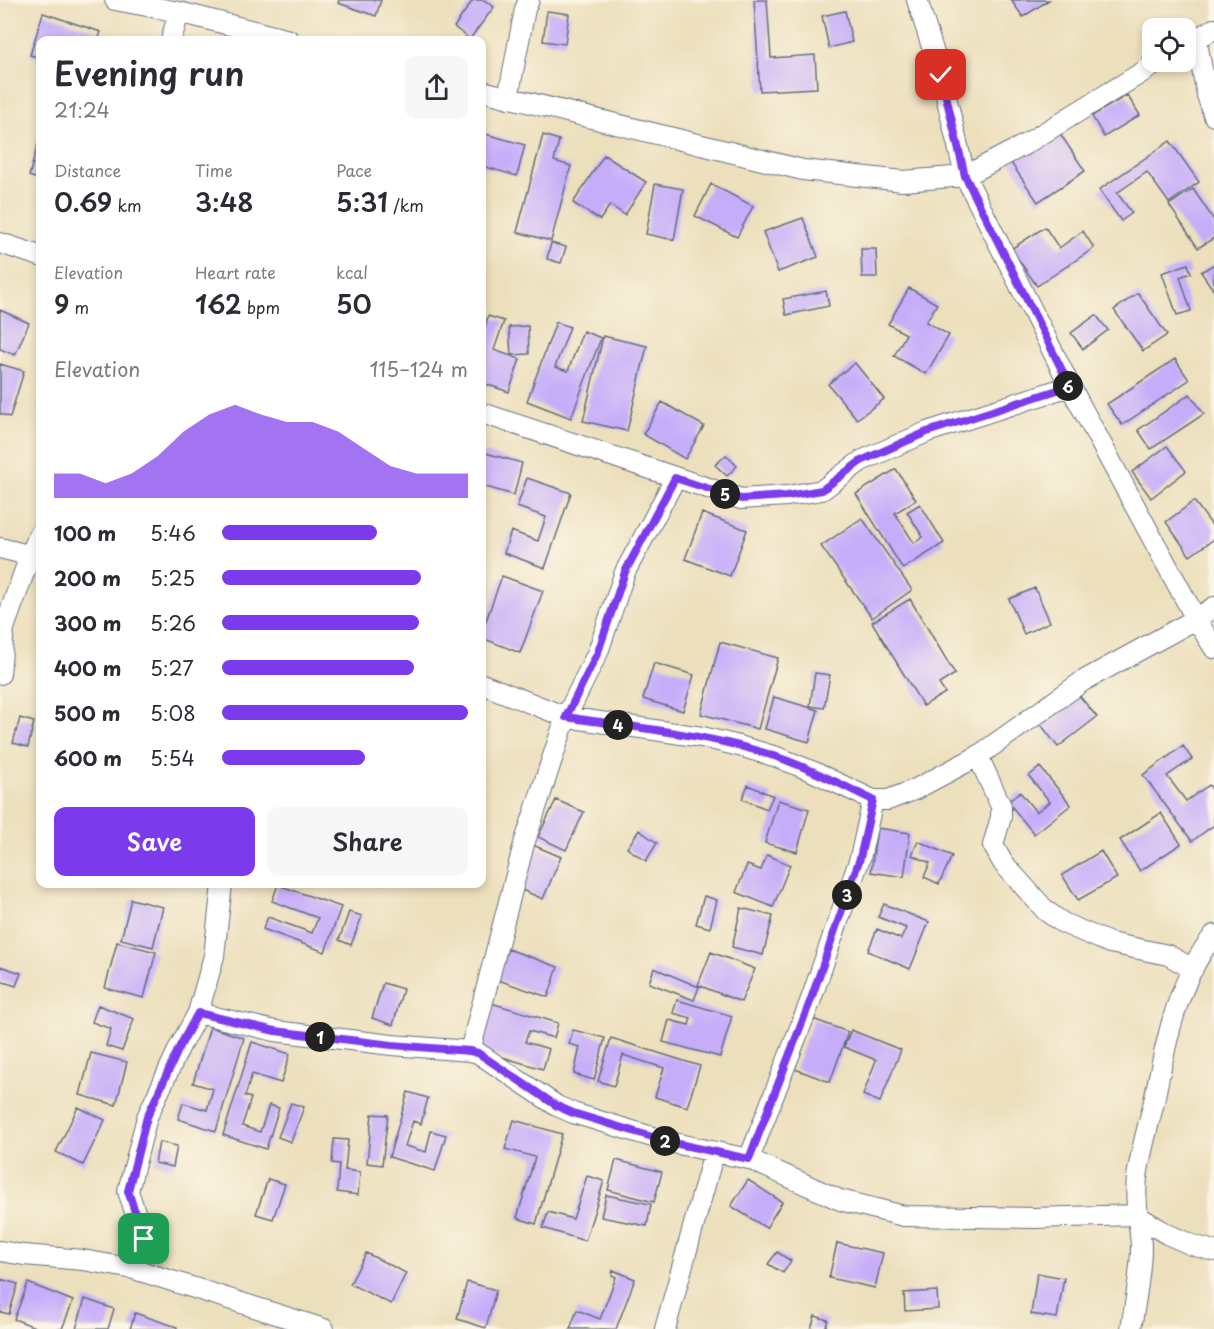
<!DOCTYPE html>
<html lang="en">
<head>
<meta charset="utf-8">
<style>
  body { margin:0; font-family:"Playpen Sans",sans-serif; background:#f7f7f7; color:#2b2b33; height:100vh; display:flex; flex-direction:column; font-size:22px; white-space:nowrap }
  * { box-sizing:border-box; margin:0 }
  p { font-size:20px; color:#7c7c81 }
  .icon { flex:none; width:33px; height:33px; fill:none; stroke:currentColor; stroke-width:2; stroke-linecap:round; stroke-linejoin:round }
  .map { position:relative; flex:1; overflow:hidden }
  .panel { position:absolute; left:36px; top:36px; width:450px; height:852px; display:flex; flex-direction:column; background:#fff; border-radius:12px; box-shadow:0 3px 9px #0003 }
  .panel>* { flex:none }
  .fabs { position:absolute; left:1142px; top:18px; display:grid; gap:12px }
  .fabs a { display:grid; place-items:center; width:54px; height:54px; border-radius:12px; background:#fff; box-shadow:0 3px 9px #0003; font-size:30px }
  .pin { position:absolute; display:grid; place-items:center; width:51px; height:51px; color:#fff; margin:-26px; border-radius:12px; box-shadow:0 3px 9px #0006 }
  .km { position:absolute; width:30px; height:30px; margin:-15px; border-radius:50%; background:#222; color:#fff; font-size:16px; line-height:30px; text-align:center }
  .round { display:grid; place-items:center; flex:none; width:63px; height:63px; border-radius:12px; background:#f7f7f7 }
  .overview { display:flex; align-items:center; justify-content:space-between; height:102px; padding:0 18px }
  h1 { font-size:33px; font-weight:600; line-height:45px }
  .figures { display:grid; grid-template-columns:repeat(3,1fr); gap:9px; height:102px; padding:6px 18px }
  .figures div { display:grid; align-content:center }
  .figures b { font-size:26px; font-weight:600 }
  .figures small { font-size:16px; font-weight:400 }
  .figures p { font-size:16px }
  .chart { height:168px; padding:12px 18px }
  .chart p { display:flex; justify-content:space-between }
  .chart svg { width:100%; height:108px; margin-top:6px; fill:#7c3aed; opacity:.7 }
  .action { display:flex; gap:12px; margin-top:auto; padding:12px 18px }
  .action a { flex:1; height:69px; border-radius:12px; background:#7c3aed; color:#fff; font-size:24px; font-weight:600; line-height:69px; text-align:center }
  .action a+a { background:#f7f7f7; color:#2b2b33 }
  ul { padding:0 18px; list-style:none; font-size:20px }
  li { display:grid; grid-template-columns:96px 72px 1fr; align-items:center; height:45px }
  li i { height:15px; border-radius:8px; background:#7c3aed }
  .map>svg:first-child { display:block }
  .building { fill:#c6adf9 }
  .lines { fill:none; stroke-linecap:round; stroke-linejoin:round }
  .street-casing { stroke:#646d7f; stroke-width:22 }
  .street { stroke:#fff; stroke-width:20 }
  .route-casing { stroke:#fff; stroke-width:12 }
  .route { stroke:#7c3aed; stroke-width:8 }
</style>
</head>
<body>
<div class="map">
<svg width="1214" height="1329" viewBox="0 0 1214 1329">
  <rect width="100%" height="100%" fill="#fcf5e5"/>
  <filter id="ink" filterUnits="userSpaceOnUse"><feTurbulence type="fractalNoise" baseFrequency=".0167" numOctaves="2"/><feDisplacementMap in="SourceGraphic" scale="12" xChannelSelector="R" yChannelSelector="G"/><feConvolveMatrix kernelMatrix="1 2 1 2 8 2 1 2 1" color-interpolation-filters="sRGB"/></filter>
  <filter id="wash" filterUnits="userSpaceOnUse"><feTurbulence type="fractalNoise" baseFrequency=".008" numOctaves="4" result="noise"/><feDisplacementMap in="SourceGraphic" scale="24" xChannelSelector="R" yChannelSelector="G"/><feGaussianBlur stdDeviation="1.35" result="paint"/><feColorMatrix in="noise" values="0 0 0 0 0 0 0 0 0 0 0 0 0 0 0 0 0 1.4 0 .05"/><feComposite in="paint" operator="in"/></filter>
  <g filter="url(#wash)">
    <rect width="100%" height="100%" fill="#ecdfbc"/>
    <g id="blocks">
      <!-- building -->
      <path class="building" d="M339,0h42l-5,16 -38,-13z
        M473,0h11l10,7 -24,32 -16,-12z
        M754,0h13l4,58 44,-3 2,33 -57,3z
        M1011,0h38l-26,17z
        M547,11l22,3 -4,30 -22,-3z
        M845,11l7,31 -23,6 -7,-32z
        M43,13l58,19 -3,8h-58v18l-10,-3z
        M1127,95l13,20 -36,22 -12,-21z
        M1059,132l26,39 -47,31 -27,-39z
        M482,133l43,12 -8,31 -35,-10z
        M543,135l16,5 -5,21 17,5 -20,75 -34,-9z
        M40,137v43l-11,-4z
        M1170,141l29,41 -30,21 -22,-31 -30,21 15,20 -11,8 -22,-31z
        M604,155l42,27 -21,33 -15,-10 -10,15 -27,-17z
        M655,184l28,5 -9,51 -28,-6z
        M711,184l42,22 -16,31 -42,-21z
        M1193,189l21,31v18l-16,10 -29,-43z
        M803,218l15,39 -40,15 -15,-40z
        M1045,227l14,21 24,-17 11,17 -57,38 -26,-37z
        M551,243l15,4 -5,16 -14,-4z
        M861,249h15l1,28h-15z
        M1188,264l3,9 -11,4 11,34 -14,4 -15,-42z
        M1214,264v27l-13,-19z
        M909,288l28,16 -11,18 23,13 -23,39 -32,-18 12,-22 -18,-10z
        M826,291l3,15 -43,9 -3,-16z
        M1138,293l29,42 -24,16 -29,-41z
        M0,310l29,13 -14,32 -15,-6z
        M1096,315l12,15 -25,19 -12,-16z
        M488,316l16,5 -10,29 26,9 -11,33 -27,-9v-46z
        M556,322l14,5 -15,40 13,4 15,-40 18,7 -30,80 -44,-17z
        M528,326l1,28 -18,1 -2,-28z
        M603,336l44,10 -20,85 -44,-10z
        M1175,359l14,21 -67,45 -15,-21z
        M855,363l29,36 -27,20 -29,-35z
        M0,364l24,7 -14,46 -10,-3z
        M1190,394l14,20 -53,35 -13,-19z
        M662,402l42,24 -19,33 -42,-25z
        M1167,446l19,25 -35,27 -19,-26z
        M482,452l40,11 -8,32 -32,-9z
        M726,455l11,11 -10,10 -12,-11z
        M896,469l20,31 -21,13 19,30 9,-6 -16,-25 13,-8 24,39 -41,26 -47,-75z
        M527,478l44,15 -26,75 -41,-15 7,-22 27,10 8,-24 -29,-10z
        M1194,501l20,27v11l-24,17 -24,-34z
        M702,513l45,17 -17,46 -45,-17z
        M862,518l50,72 -40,28 -51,-72z
        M502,576l41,15 -23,62 -38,-15v-6z
        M1035,588l15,34 -26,12 -15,-35z
        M910,599l45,75 -16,10 6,9 -22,13 -51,-84z
        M720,642l58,16 -20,71 -57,-15z
        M654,663l40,12 -11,36 -40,-12z
        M815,673l15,2 -6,33 -14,-2z
        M1077,693l20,24 -39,30 -19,-25z
        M774,697l44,13 -9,32 -44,-13z
        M20,718l14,4 -6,25 -15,-4z
        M1183,746l9,13 -25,17 19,25 23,-16 5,7v33l-22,16 -49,-66z
        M1040,767l31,38 -37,29 -26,-32 12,-10 16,20 14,-10 -21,-26z
        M748,785l25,11 -6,13 -25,-10z
        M556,800l28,12 -18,38 -28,-13z
        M778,800l31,9 -12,43 -32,-9z
        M1161,813l20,31 -41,27 -20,-31z
        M877,828l33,5 -6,44 -33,-5z
        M639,830l18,13 -11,18 -19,-13z
        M918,841l34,15 -13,28 -15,-7 6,-14 -18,-8z
        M533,845l28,12 -18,42 -28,-12z
        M1101,851l16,27 -39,22 -16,-25z
        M767,855l23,10 -17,42 -37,-15 11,-27 14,5z
        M278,885l63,22 -16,45 -62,-23 5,-12 44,16 6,-15 -46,-17z
        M704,896l13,4 -7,28 -14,-4z
        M131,899l32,8 -10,40 -32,-8z
        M884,904l45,18 -19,47 -42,-18 9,-22 24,10 5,-11 -28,-11z
        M741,908l32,8 -10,39 -31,-8z
        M349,912l13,4 -11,29 -12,-5z
        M117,942l39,10 -12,46 -39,-10z
        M508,949l50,18 -10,30 -50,-17z
        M711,952l44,17 -14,33 -43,-17z
        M0,966l21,7 -5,13 -16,-5z
        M654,968l45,19 -5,13 -45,-17z
        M383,983l20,6 -10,36 -21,-7z
        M677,1000l55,16 -12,41 -57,-15 6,-22 20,5 2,-7 -18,-5z
        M491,1003l67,20 -4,15 -25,-7 -4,11 24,7 -6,20 -65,-19z
        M98,1005l36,14 -12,32 -16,-5 5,-17 -19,-7z
        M813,1019l35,13 -18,50 -35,-13z
        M210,1027l34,11 -28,93 -38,-12 5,-16 24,7 6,-21 -20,-6z
        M573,1030l32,8 -11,42 -20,-6 6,-27 -11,-3z
        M851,1030l50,20 -21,52 -17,-7 13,-35 -32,-13z
        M611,1038l89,28 -13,41 -32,-10 9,-29 -41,-13 -9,31 -16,-5z
        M252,1042l38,12 -9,29 -29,-9 -7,22 6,2 -9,28 18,6 9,-27 10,3 -13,41 -43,-14z
        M91,1053l36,9 -11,43 -36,-10z
        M408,1092l20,6 -7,26 -8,-3 -8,25 21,6 5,-21 15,4 -11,36 -46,-14z
        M291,1103l13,4 -13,35 -13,-5z
        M78,1107l27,13 -22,45 -27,-13z
        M372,1114l16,1 -6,50 -15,-2z
        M514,1120l48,14 -26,90 -19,-6 18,-61 -30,-8z
        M334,1139l14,1 -3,30 15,2 -2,23 -21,-3 2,-28 -7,-1z
        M159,1142l18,4 -4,21 -18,-4z
        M616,1160l46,12 -8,30 -46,-12z
        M587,1176l17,5 -19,60 -42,-13 5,-16 25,7z
        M268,1179l17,5 -12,35 -17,-5z
        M748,1180l34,22 -16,26 -35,-22z
        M606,1195l45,9 -4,22 -46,-9z
        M837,1243l46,10 -8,35 -46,-10z
        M777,1252l14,9 -8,12 -15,-9z
        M366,1253l40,20 -15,31 -41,-20z
        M613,1270l22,9 -19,50h-46l7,-19 23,9 16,-42 -4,-2z
        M1037,1273l27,5 -7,40 -26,-4z
        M0,1279l18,5 -9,30 -9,-2z
        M467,1282l29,8 -10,38 -29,-9z
        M28,1283l45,18 -11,28h-22l-26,-10z
        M937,1291l1,18 -33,2 -1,-18z
        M85,1299l29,10 -6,20h-32z
        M135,1313l42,14v2h-47z
        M815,1316l13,4 -3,9h-14z"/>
    </g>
  </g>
  <g filter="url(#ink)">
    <use href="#blocks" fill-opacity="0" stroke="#646d7f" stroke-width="1.5"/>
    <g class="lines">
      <defs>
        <path id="street" d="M115,0l64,12 110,28
          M917,0l24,75 24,101 105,210 126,233 18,29
          M1196,38l11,57 7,21
          M171,40l8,-28
          M1185,45l29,-16
          M482,91l321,79 100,11 62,-5 59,-31 135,-83
          M508,98l17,-89 4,-9
          M0,243l40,13
          M482,413l259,86 46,-3 35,-6 39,-29 66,-29 143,-46
          M0,548l40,10
          M0,674l4,-46 26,-72 10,-23
          M482,684l84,33 136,20 37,9 38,11 37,15 59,28h15l26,-10 64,-34 105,-75 113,-62 18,-12
          M978,756l23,50v11l-8,28 10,18 43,48 17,12 47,20 58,12 25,14
          M873,800l-13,58 -50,144 -61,157 91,41 64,16 130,2 102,-3 31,19 25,11 22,6
          M198,1013l77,18 117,14 78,6 8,2 79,53 16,7 96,29 80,17
          M470,1051l54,-207 42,-127 32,-65 27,-80 50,-93
          M0,1251l24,4 59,5 51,9 190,60
          M134,1269l10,-30 -16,-48 19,-74 33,-71 18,-33 16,-57 8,-72
          M665,1329l49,-177
          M1131,1329c4,-27 10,-55 10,-82 -1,-23 -7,-45 -4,-69 3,-24 10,-48 16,-72 12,-58 22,-122 61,-171"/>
      </defs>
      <!-- street casing -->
      <use href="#street" class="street-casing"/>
      <!-- street -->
      <use href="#street" class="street"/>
    </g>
  </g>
  <g class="lines" filter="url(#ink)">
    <defs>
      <path id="route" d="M144,1239l-16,-48 19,-74 33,-71 18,-33 77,18 117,14 78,6 8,2 79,53 16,7 96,29 80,17 61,-157 50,-144 13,-58c-31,-15 -63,-32 -96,-43 -68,-23 -140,-29 -211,-40l32,-65 27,-80 50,-94 66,21 46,-3 35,-6 39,-29 66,-29 143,-46 -105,-210 -24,-101"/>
    </defs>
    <!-- route casing -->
    <use href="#route" class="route-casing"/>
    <!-- route -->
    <use href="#route" class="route"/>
  </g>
</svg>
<div class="fabs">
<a><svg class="icon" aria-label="locate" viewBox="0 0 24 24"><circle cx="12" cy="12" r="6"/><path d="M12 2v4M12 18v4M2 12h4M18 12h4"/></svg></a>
</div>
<div class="pin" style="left:144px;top:1239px;background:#1e9e55"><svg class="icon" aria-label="arrive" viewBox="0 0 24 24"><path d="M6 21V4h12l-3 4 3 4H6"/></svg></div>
<div class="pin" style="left:941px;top:75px;background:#d93025"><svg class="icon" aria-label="check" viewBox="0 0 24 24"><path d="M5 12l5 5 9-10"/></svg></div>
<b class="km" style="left:320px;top:1037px">1</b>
<b class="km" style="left:665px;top:1141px">2</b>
<b class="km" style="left:847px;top:895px">3</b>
<b class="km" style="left:618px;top:725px">4</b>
<b class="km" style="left:725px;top:494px">5</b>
<b class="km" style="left:1068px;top:386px">6</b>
<section class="panel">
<div class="overview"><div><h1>Evening run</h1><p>21:24</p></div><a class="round"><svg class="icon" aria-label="share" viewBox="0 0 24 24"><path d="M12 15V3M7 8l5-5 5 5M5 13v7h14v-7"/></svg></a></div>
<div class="figures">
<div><p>Distance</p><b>0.69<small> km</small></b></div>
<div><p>Time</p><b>3:48</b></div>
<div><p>Pace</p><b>5:31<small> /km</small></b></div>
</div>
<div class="figures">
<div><p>Elevation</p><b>9<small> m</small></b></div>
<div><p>Heart rate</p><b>162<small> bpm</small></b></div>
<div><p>kcal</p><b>50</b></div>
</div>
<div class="chart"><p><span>Elevation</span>115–124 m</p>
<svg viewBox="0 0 160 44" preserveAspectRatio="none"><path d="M0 44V34L10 34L20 38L30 34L40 27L50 17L60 10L70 6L80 10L90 13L100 13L110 17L120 24L130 31L140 34L150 34L160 34V44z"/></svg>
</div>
<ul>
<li><b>100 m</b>5:46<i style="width:63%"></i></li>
<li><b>200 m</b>5:25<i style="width:81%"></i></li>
<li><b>300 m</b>5:26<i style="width:80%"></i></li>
<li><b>400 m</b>5:27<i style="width:78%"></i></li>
<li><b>500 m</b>5:08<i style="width:100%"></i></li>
<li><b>600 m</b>5:54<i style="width:58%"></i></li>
</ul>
<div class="action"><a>Save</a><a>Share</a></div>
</section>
</div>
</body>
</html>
